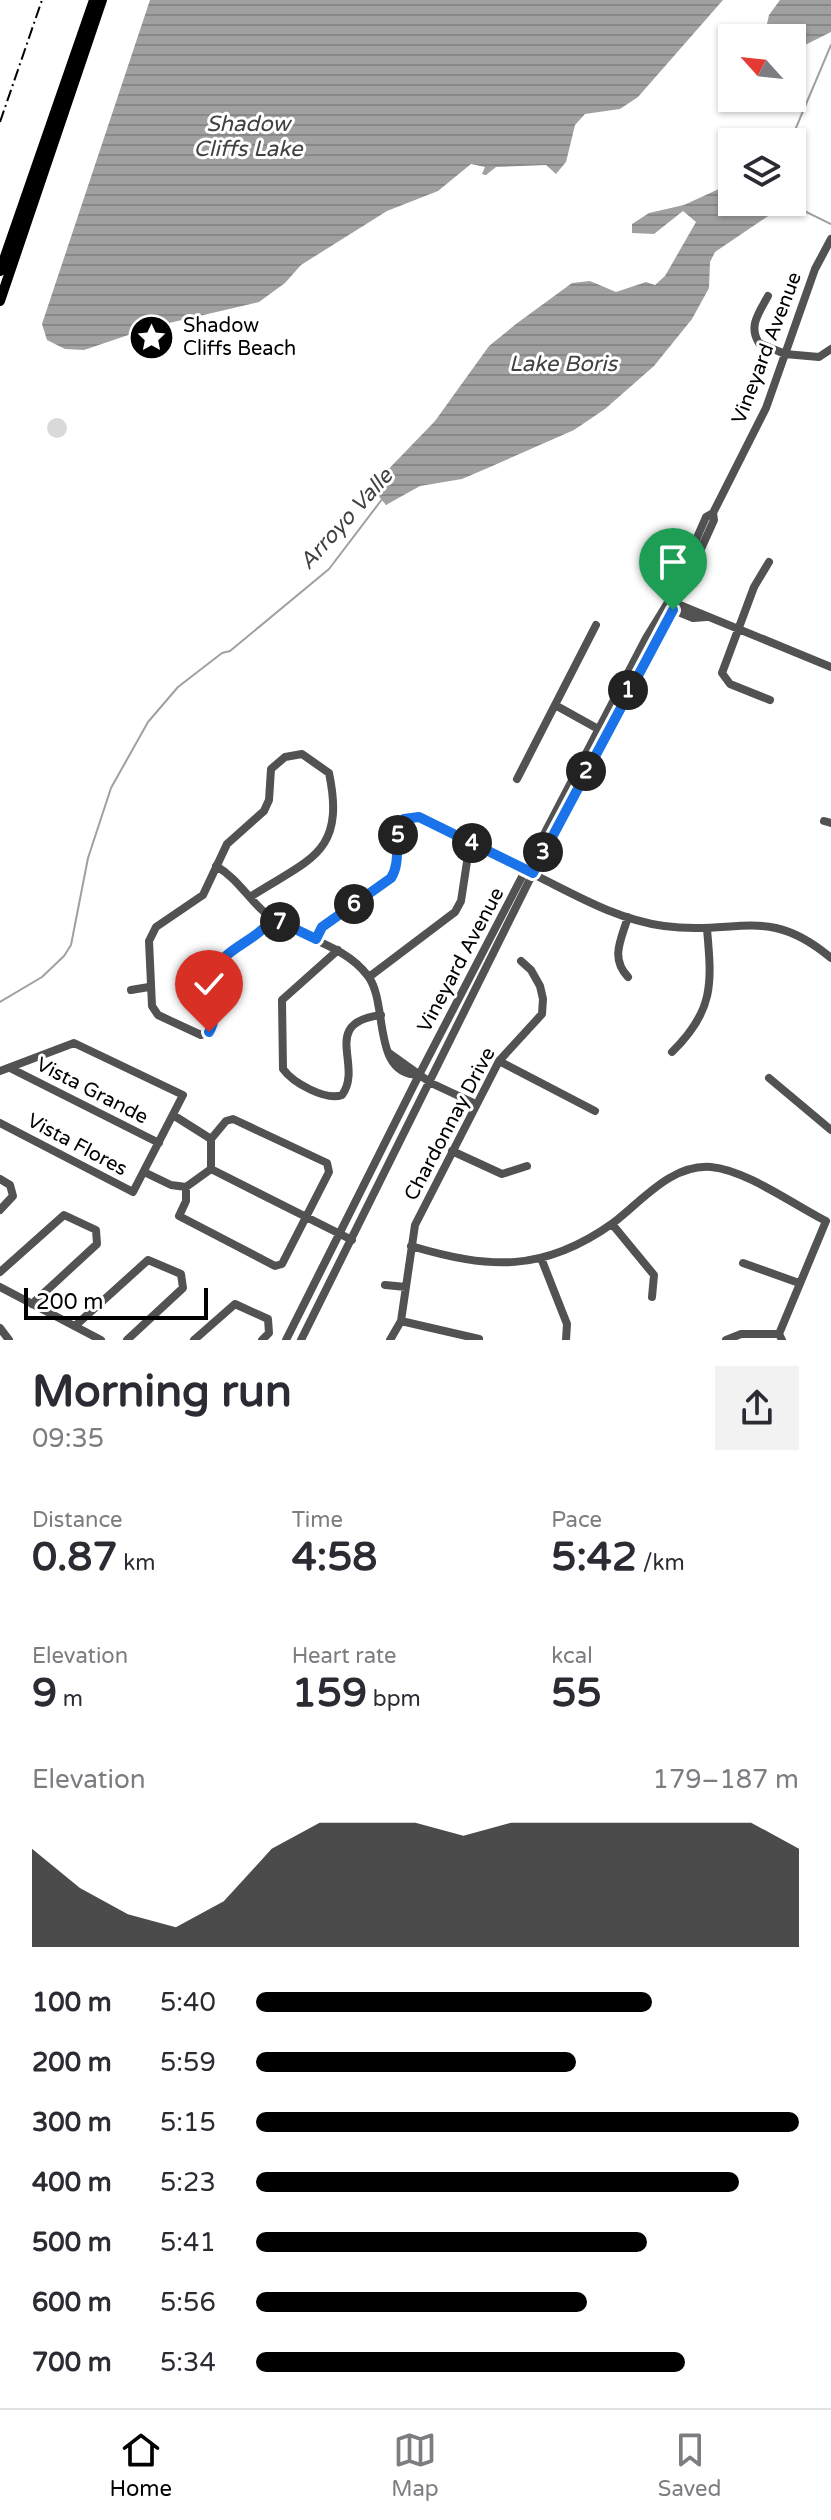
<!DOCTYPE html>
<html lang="en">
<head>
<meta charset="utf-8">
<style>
  body { margin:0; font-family:"Varela Round",sans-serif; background:#f2f2f3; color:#2b2b33; height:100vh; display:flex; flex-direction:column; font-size:30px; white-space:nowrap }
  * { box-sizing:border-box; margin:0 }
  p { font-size:26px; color:#7c7c81 }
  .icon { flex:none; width:44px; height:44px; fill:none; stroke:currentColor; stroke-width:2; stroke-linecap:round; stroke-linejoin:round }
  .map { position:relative; height:1340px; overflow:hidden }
  .details { display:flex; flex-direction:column; background:#fff; flex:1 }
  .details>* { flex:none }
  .needle { width:52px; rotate:297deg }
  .controls { position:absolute; left:718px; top:24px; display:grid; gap:16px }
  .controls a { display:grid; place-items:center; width:88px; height:88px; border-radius:0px; background:#fff; box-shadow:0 2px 6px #0004; font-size:40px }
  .scale { position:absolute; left:24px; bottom:20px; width:184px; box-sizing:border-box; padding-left:8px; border:4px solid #000; border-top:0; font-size:22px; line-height:28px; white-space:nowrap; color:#000; -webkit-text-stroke:6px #fff; paint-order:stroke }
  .pin { position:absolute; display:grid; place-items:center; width:68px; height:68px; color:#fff; margin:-82px -34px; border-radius:50% 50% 50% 0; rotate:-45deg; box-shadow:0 0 8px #0007 }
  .pin .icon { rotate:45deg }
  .km { position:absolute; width:40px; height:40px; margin:-20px; border-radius:50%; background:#222; color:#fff; font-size:22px; line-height:40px; text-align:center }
  .round { display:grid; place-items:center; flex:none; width:84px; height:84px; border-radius:0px; background:#f2f2f3 }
  .summary { display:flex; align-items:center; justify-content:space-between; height:136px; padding:0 32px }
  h1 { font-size:44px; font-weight:700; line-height:60px }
  .metrics { display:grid; grid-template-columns:repeat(3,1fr); gap:12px; height:136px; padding:8px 32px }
  .metrics div { display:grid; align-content:center }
  .metrics b { font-size:40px; font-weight:700 }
  .metrics small { font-size:22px; font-weight:400 }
  .metrics p { font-size:22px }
  .chart { height:224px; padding:16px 32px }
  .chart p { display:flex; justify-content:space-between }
  .chart svg { width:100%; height:144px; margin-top:8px; fill:#000; opacity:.7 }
  ul { padding:0 32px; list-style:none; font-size:26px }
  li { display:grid; grid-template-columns:128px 96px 1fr; align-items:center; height:60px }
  li i { height:20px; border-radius:10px; background:#000 }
  .tab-bar { display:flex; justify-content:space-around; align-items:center; height:112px; border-top:2px solid #e1e1e2; background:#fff; font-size:22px; color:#7c7c81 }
  .tab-bar a { display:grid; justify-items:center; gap:4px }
  .tab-bar .current { color:#000 }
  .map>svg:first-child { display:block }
  .grass { fill:url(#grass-tufts) }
  .water { fill:url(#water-rules) }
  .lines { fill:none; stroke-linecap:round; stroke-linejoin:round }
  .stream { stroke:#a0a0a0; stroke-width:2 }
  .minor { stroke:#525252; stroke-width:8 }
  .major { stroke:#000; stroke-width:10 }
  .rail { stroke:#000; stroke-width:2; stroke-dasharray:12 4 2 4; stroke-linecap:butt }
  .route-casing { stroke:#fff; stroke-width:16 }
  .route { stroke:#1a73e8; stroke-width:10 }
  .labels { text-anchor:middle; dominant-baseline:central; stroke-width:6; stroke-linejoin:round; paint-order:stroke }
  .poi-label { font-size:20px; fill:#000; stroke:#fff; text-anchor:start }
  .street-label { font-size:20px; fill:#000; stroke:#fff }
  .water-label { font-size:22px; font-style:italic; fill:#414141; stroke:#fff }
</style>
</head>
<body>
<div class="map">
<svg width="831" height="1340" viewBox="0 0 831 1340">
  <defs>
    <pattern id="grass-tufts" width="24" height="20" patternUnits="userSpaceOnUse" patternTransform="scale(2)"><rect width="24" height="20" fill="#d9d9d9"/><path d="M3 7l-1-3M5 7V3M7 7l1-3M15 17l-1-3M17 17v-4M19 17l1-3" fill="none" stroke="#b8b8b8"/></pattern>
    <pattern id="water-rules" width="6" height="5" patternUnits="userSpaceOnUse" patternTransform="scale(2)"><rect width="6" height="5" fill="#a0a0a0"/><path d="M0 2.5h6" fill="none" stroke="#888"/></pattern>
  </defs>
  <rect width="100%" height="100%" fill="#fff"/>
  <!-- grass -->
  <path class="grass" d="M47 428a10 10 0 1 1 20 0a10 10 0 1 1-20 0Z"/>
  <!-- water -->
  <path class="water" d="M150,0h573l-85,97 -18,12 -35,5 -10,11 -9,37 -10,12 -10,-9 -50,2 -10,8 -4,-1 3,-7 -14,-3 -33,27 -51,20 -86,54 -16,18 -26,19 -107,25 -68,23 -19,-1 -18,-9 -5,-16z
    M780,0h51v32l-32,16 -7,-1v-9h-20l-7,-5 4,-18z
    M732,183v19h51l-3,6 -65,44 -5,10 -1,26 -17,31 -38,47 -49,43 -31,21 -84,37 -28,12 -42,7 -34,19 -9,-11 1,-14 57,-59 54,-75 27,-22 56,-41 18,-2 26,11 30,-10 9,3 10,-9 31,-54 -13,-11 -29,23 -22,-1v-9l17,-11 35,-8z"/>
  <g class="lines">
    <!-- stream -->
    <path class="stream" d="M790,142l41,-97
      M786,202l45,22
      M0,1002l42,-25 22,-21 7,-11 17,-87 23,-70 37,-66 30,-35 44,-34 8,-2 99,-82 54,-71"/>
    <!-- minor -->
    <path class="minor" d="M768,296c-9,17 -20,30 -9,47l26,11 34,3 12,-8
      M769,562l-15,25 -32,86 8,11 40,16
      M675,603l156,64
      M671,609l22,9 14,-1
      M555,705l45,25
      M517,779l79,-154
      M824,821l7,2
      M216,866c23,13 33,35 53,50 31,23 74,27 99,60 21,28 3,99 51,99
      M250,897c59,-38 96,-43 79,-124l-27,-19 -17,3 -14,12 -2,31 -5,11 -37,33 -24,51 -47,32 -7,14 3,65 6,9 43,20 8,-3c12,-19 -3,-42 6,-62 10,-23 44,-30 57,-52
      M628,917c-7,23 -18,41 0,60
      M316,939l6,-12 69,-49 8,-18v-34l12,-10 8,1c40,20 80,39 120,60 40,20 80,43 125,49 73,10 103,-22 167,32
      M338,950l-56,50 1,69c10,14 43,32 59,26 22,-30 -23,-72 39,-80
      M369,977l86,-65 6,-11 9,-59
      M131,990l18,-3
      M672,1052c42,-41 40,-68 35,-123
      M389,1053l42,30 45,21
      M499,1061l96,50
      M10,1068l149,75
      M0,1071l74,-28 109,52 -50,97 -133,-69
      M769,1078l62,52
      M452,1151l50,23 25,-8
      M211,1169l141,71
      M144,1172l27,13 15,2 25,-18v-30l-38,-24
      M0,1179l10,6 3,11 -13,14
      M186,1187v14l-7,15 96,50 7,-2 47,-92 -2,-9 -94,-44 -7,2 -15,18
      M612,1224l42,51 -2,22
      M411,1246c78,23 132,27 202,-23 29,-22 58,-59 98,-56 35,3 83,38 115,54l-47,113 3,6
      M541,1258l26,66 -1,16
      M743,1263l56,20
      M0,1272l64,-57 32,15 1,14 -65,60
      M385,1285l21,2
      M0,1287l101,53
      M401,1321l78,18
      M75,1326l73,-66 33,14 2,14 -56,52
      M0,1328l9,12
      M194,1340l41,-36 33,15 1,14 -7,7
      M286,1340l133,-265 227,-437 24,-39 36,-82 7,-4 53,-105 49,-139 16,-30
      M301,1340l232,-467 144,-271 37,-82 -1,-7
      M390,1340l11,-19 14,-96 84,-164 43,-47 1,-15 -3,-13 -9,-16 -10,-9
      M726,1340l15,-6h38"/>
    <!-- major -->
    <path class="major" d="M0,271l94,-271
      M0,301l102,-301"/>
    <!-- rail -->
    <path class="rail" d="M0,122l42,-122"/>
  </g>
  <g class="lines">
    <defs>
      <path id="route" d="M209,1032c12,-19 -3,-42 6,-62 11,-23 44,-30 57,-52l44,21 6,-12 69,-49c12,-19 0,-42 13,-59l15,-2 114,56 140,-263"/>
    </defs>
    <!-- route casing -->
    <use href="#route" class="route-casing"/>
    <!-- route -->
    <use href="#route" class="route"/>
  </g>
  <!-- icons -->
  <defs>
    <symbol id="sight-disc" viewBox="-11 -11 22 22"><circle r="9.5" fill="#000" stroke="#fff"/><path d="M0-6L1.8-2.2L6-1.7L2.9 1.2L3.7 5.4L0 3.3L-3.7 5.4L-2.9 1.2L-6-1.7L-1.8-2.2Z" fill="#fff"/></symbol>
  </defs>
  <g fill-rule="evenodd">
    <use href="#sight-disc" x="126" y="312" width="51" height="51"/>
  </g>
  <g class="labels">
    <!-- poi labels -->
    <g class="poi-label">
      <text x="183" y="326">Shadow<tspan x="183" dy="23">Cliffs Beach</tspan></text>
    </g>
    <!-- street labels -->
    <g class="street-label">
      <text transform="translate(767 348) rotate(-69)">Vineyard Avenue</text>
      <text transform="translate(461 960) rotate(-62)">Vineyard Avenue</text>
      <text transform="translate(92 1091) rotate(27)">Vista Grande</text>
      <text transform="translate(450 1124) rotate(-62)">Chardonnay Drive</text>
      <text transform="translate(77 1145) rotate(28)">Vista Flores</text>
    </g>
    <!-- water labels -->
    <g class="water-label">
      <text x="248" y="124">Shadow<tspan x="248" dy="25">Cliffs Lake</tspan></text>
      <text x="563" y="364">Lake Boris</text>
      <text transform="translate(346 519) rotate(-48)">Arroyo Valle</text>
    </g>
  </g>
</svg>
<div class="controls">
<a><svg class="needle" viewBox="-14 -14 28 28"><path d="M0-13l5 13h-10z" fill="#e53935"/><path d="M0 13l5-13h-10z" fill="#7c7c81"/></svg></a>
<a><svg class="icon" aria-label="layers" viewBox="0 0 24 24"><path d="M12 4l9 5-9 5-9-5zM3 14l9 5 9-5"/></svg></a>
</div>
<div class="scale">200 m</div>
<div class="pin" style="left:673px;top:610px;background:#1e9e55"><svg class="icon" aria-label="arrive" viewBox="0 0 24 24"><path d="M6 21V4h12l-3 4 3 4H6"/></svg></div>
<div class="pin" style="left:209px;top:1032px;background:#d93025"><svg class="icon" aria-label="check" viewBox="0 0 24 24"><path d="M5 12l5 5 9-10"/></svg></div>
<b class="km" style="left:628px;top:690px">1</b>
<b class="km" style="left:586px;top:771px">2</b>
<b class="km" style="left:543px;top:852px">3</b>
<b class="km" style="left:472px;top:843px">4</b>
<b class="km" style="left:398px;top:835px">5</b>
<b class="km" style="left:354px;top:904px">6</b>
<b class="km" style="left:280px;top:922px">7</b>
</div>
<section class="details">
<div class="summary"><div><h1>Morning run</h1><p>09:35</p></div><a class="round"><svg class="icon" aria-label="share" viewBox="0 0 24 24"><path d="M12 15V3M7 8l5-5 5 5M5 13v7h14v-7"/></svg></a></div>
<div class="metrics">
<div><p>Distance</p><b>0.87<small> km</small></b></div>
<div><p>Time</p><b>4:58</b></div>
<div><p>Pace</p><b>5:42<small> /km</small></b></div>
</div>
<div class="metrics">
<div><p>Elevation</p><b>9<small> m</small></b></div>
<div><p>Heart rate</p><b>159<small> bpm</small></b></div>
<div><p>kcal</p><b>55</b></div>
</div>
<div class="chart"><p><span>Elevation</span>179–187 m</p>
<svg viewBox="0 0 160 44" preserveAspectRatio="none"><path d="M0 44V14L10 26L20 34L30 38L40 30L50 14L60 6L70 6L80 6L90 10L100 6L110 6L120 6L130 6L140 6L150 6L160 14V44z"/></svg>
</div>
<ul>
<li><b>100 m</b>5:40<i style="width:73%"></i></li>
<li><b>200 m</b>5:59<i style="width:59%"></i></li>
<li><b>300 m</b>5:15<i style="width:100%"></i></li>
<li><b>400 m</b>5:23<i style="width:89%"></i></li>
<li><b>500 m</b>5:41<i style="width:72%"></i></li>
<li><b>600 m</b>5:56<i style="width:61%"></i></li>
<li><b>700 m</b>5:34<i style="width:79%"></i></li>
</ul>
</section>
<nav class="tab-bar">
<a class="current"><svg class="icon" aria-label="home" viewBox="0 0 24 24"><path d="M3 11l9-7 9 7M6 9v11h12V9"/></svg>Home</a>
<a><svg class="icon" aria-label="map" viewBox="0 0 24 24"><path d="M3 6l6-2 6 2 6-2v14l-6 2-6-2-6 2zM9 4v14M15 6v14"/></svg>Map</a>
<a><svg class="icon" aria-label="saved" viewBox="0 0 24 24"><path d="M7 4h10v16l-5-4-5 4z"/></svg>Saved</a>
</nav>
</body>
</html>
